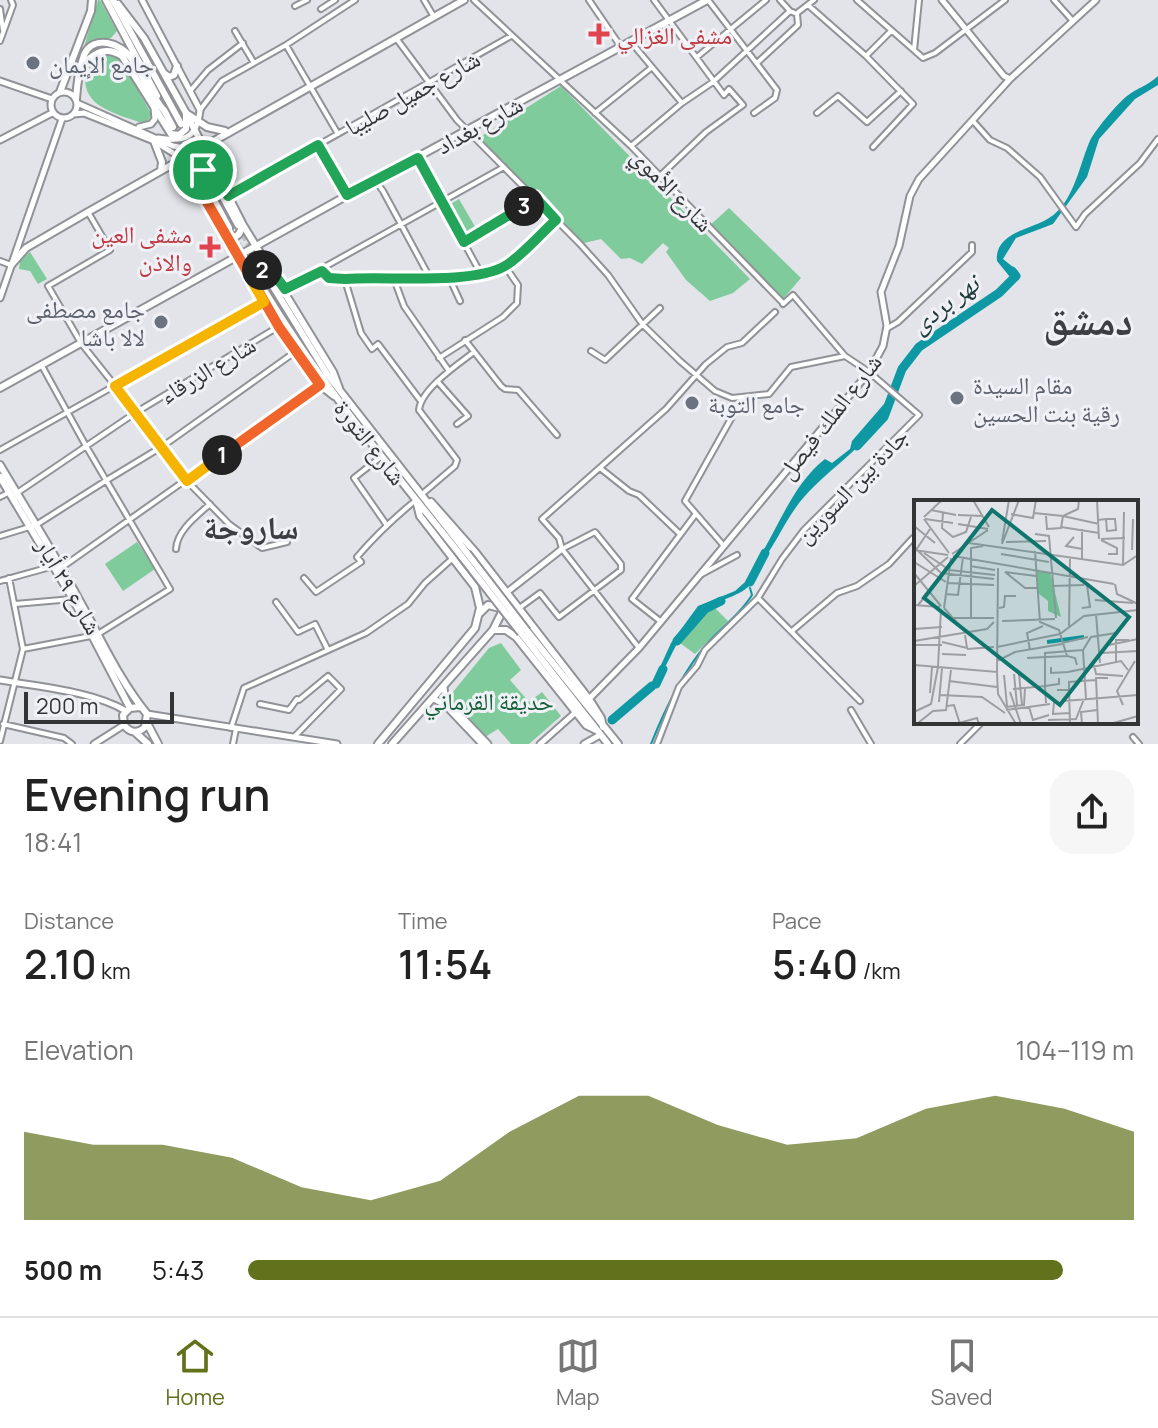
<!DOCTYPE html>
<html lang="en">
<head>
<meta charset="utf-8">
<style>
  body { margin:0; font-family:Manrope,"Noto Naskh Arabic",sans-serif; background:#f6f6f6; color:#222; height:100vh; display:flex; flex-direction:column; font-size:30px; white-space:nowrap }
  * { box-sizing:border-box; margin:0 }
  p { font-size:26px; color:#767676 }
  .icon { flex:none; width:44px; height:44px; fill:none; stroke:currentColor; stroke-width:2; stroke-linecap:round; stroke-linejoin:round }
  .map { position:relative; height:744px; overflow:hidden }
  .side { display:flex; flex-direction:column; background:#fff; flex:1 }
  .side>* { flex:none }
  .scale { position:absolute; left:24px; bottom:20px; width:150px; box-sizing:border-box; padding-left:8px; border:4px solid #333436; border-top:0; font-size:22px; line-height:28px; white-space:nowrap; color:#333436; -webkit-text-stroke:6px #f0f1f6; paint-order:stroke }
  .pin { position:absolute; display:grid; place-items:center; width:68px; height:68px; color:#fff; margin:-34px; border:4px solid #fff; border-radius:50%; box-shadow:0 2px 8px #0007 }
  .km { position:absolute; width:40px; height:40px; margin:-20px; border-radius:50%; background:#222; color:#fff; font-size:22px; line-height:40px; text-align:center }
  .round { display:grid; place-items:center; flex:none; width:84px; height:84px; border-radius:24px; background:#f6f6f6 }
  .headline { display:flex; align-items:center; justify-content:space-between; height:136px; padding:0 24px }
  h1 { font-size:44px; font-weight:600; line-height:60px }
  .figures { display:grid; grid-template-columns:repeat(3,1fr); gap:12px; height:136px; padding:8px 24px }
  .figures div { display:grid; align-content:center }
  .figures b { font-size:40px; font-weight:600 }
  .figures small { font-size:22px; font-weight:400 }
  .figures p { font-size:22px }
  .chart { height:224px; padding:16px 24px }
  .chart p { display:flex; justify-content:space-between }
  .chart svg { width:100%; height:144px; margin-top:8px; fill:#62711c; opacity:.7 }
  ul { padding:0 24px; list-style:none; font-size:26px }
  li { display:grid; grid-template-columns:128px 96px 1fr; align-items:center; height:60px }
  li i { height:20px; border-radius:10px; background:#62711c }
  .tabs { display:flex; justify-content:space-around; align-items:center; height:112px; border-top:2px solid #e0e0e0; background:#fff; font-size:22px; color:#767676 }
  .tabs a { display:grid; justify-items:center; gap:4px }
  .tabs .current { color:#62711c }
  .map>svg:first-child { display:block }
  .green { fill:#7fcb9b }
  .water { fill:#0d98a3 }
  .lines { fill:none; stroke-linecap:round; stroke-linejoin:round }
  .stream { stroke:#0d98a3; stroke-width:2 }
  .river { stroke:#0d98a3; stroke-width:9 }
  .trunk-tunnel { stroke:#bfc1c5; stroke-width:6; stroke-dasharray:6 3; stroke-linecap:butt }
  .minor-casing { stroke:#919297; stroke-width:8 }
  .tertiary-casing { stroke:#919297; stroke-width:9 }
  .secondary-casing { stroke:#919297; stroke-width:9 }
  .primary-casing { stroke:#919297; stroke-width:10 }
  .trunk-casing { stroke:#919297; stroke-width:10 }
  .minor { stroke:#fff; stroke-width:4 }
  .tertiary { stroke:#fff; stroke-width:5 }
  .secondary { stroke:#fff; stroke-width:5 }
  .primary { stroke:#fff; stroke-width:6 }
  .trunk { stroke:#fff; stroke-width:6 }
  .trunk-bridge-casing { stroke:#919297; stroke-width:10; stroke-linecap:butt }
  .trunk-bridge { stroke:#fff; stroke-width:6 }
  .split-1-casing { stroke:#fff; stroke-width:16 }
  .split-2-casing { stroke:#fff; stroke-width:16 }
  .split-3-casing { stroke:#fff; stroke-width:16 }
  .split-4-casing { stroke:#fff; stroke-width:16 }
  .split-1 { stroke:#f0652b; stroke-width:10 }
  .split-2 { stroke:#f5b400; stroke-width:10 }
  .split-3 { stroke:#22a559; stroke-width:10 }
  .split-4 { stroke:#22a559; stroke-width:10 }
  .health-dot { fill:#e0444e; stroke:#f0f1f6; stroke-width:3 }
  .worship-dot { fill:#6b7280; stroke:#f0f1f6; stroke-width:3 }
  .labels { text-anchor:middle; dominant-baseline:central; stroke-width:6; stroke-linejoin:round; paint-order:stroke }
  .health-label { font-size:24px; fill:#be3a42; stroke:#f0f1f6; text-anchor:start }
  .worship-label { font-size:24px; fill:#5b616d; stroke:#f0f1f6; text-anchor:start }
  .street-label { font-size:24px; fill:#333436; stroke:#f0f1f6 }
  .park-label { font-size:24px; fill:#145e38; stroke:#f0f1f6 }
  .water-label { font-size:26px; font-style:italic; fill:#203a3c; stroke:#f0f1f6 }
  .district-label { font-size:32px; font-weight:bold; fill:#3d3e43; stroke:#f0f1f6 }
  .town-label { font-size:40px; font-weight:bold; fill:#3d3e43; stroke:#f0f1f6 }
  .inset-river { fill:none; stroke:#0d98a3; stroke-width:4 }
  .inset-road { fill:none; stroke:#9c9ea1; stroke-width:2 }
  .view { fill:#0f766e; fill-opacity:0.15; stroke:#0f766e; stroke-width:4 }
  .inset-edge { fill:none; stroke:#333436; stroke-width:4 }
</style>
</head>
<body>
<div class="map">
<svg width="1158" height="744" viewBox="0 0 1158 744">
  <rect width="100%" height="100%" fill="#e2e4e9"/>
  <!-- green -->
  <path class="green" d="M98,0h2l17,31 -6,7 -19,2 -8,7z
    M100,54h12l11,9 29,52 -7,9c-14,-5 -30,-9 -43,-17 -22,-12 -22,-39 -2,-53z
    M561,86l189,193 -17,14 -23,8 -24,-21 -20,-28 3,-4 -6,-5 -21,21 -12,-6 -9,1 -20,-20 -21,5 -103,-105z
    M459,199l18,31 -11,6 -17,-31z
    M729,208l72,70 -18,21 -75,-72z
    M30,252l17,27 -9,5 -8,-13 -11,-2 1,-8z
    M137,542l18,27 -32,22 -18,-27z
    M715,608l13,13 -33,33 -15,-11c7,-15 20,-30 35,-35z
    M501,643l20,27 -11,10 19,22 13,-10 19,24 -32,28h-18l-13,-15 -13,8 -37,-39 41,-50z"/>
  <!-- water -->
  <path class="water" d="M1158,76v9l-23,14 -36,40 -12,38 -34,47 -37,14 -13,21 15,12 -9,12 1,-6 -13,-16c-3,-26 31,-32 47,-40 29,-14 34,-52 45,-78 4,-11 29,-40 38,-47 10,-8 22,-11 31,-20z
    M884,404h5c-14,37 -59,63 -85,93 -15,17 -25,40 -38,59l-3,9 -6,-4c22,-34 35,-76 68,-102l7,4 18,-14 2,-8z
    M750,573h4l2,4c-12,21 -33,19 -52,33 -24,17 -30,45 -46,69l-2,-3 15,-33 27,-37 37,-15 10,-9z"/>
  <g class="lines">
    <!-- stream -->
    <path class="stream" d="M651,744c14,-35 30,-69 54,-98 15,-18 35,-31 47,-51l-2,-7"/>
    <!-- river -->
    <path class="river" d="M857,446l27,-29 18,-48 17,-22 80,-54 17,-17 -4,-5
      M750,582l15,-29
      M677,641l28,-32 16,-8
      M656,684l7,-15
      M612,720l40,-34"/>
    <!-- trunk-tunnel -->
    <path class="trunk-tunnel" d="M181,124l32,55
      M173,127l32,56
      M239,227l30,53
      M229,228l31,55"/>
    <defs>
      <path id="minor" d="M424,0l10,17
        M474,0l157,146 152,157
        M589,0l32,47
        M654,0l70,95 5,-6 14,16 -37,27 -46,44
        M708,0l69,90 -2,8 -21,15
        M857,0l66,58 12,-5 70,-53
        M1054,0l18,20
        M808,5l58,51 47,48 -40,43
        M295,6l12,-6
        M0,9l3,21
        M321,9l14,-9
        M797,13l17,-13
        M235,31l19,32
        M396,38l61,82 123,124 28,31 35,50 37,36 35,30 17,7 37,-4 22,-27 54,-11 24,16 50,43 -115,115 -22,29 -24,39 -53,52 -8,16 -18,21 -22,57
        M0,41l13,-36 -2,-5
        M631,42l51,61
        M286,45l52,89
        M914,50l5,-50
        M866,56l25,-25
        M697,57l69,-57
        M757,63l41,-38 -1,-11 -7,-3 -10,-11
        M191,90l17,-20 35,-27
        M200,110l22,-29 64,-36 69,-45
        M595,113l56,-45
        M817,113l21,-17 29,26 34,-31
        M973,121l17,19 17,8 33,29 36,50
        M318,145l29,49
        M631,146l51,-43 31,-21 77,-71
        M418,158l63,116
        M375,180l8,11 47,87
        M228,196l283,-160
        M88,212l22,38 -62,36 33,57 82,103 24,35 42,43 33,24 25,-6
        M1076,227l9,-13 55,-51 18,-24
        M464,242l43,-24 28,-21
        M0,261l11,4
        M322,271l7,7 16,1c41,-3 126,7 160,-13 18,-11 35,-32 51,-46
        M449,277l11,24
        M394,279l10,27 45,65
        M345,280l16,53 11,16 6,-5 42,56
        M285,289l219,-122
        M783,304l10,-9 52,61
        M886,329l12,-7 74,-70v-7
        M465,340l36,46 4,3 13,1 39,45
        M591,351l14,9 55,-52
        M439,358l64,-41 14,-14 1,-18 -13,-19
        M42,366l44,80 84,143 -72,45
        M438,382l30,34 -11,8
        M0,450l264,-148
        M382,456l-28,22 32,46
        M600,468l29,23 10,4 41,39
        M17,493l118,-80 143,-86
        M421,495l34,-29 2,-6 -38,-50c2,-21 38,-45 55,-58
        M0,497l10,-5
        M0,536l36,-11 71,-45 56,-34 132,-94
        M724,546l-39,-45 57,-102
        M176,549c1,-19 22,-34 34,-45
        M61,568l259,-183
        M700,575l37,-20
        M304,578l12,14 45,-30 -4,-5c18,-21 37,-39 59,-57
        M0,581l54,-15
        M758,598l102,103
        M276,602l22,30 17,-8 12,24
        M15,604l57,-5
        M518,609l22,-16 19,24 62,-47v-6l-26,-32 -33,17
        M660,621l-28,-22 63,-84
        M792,631l45,-38 20,-7 32,-22 24,-26 3,3
        M639,648l-77,-99 -3,-11 -17,-19 124,-110 40,-45 21,-17 15,-4 33,-31
        M23,649l68,-13
        M260,704l29,6 8,-11 2,1 29,-24 13,13 -46,47
        M851,710l20,34
        M3,724l61,14 8,6
        M231,728l13,-40 122,-55 42,-29 17,-21 28,-25
        M1133,737l6,7
        M0,741l23,-92 -14,-71
        M233,744l3,-15
        M960,744l22,-22"/>
      <path id="tertiary" d="M942,0l62,76 6,3
        M506,593l56,-44
        M0,680c39,7 92,11 126,31
        M589,699l50,-51 230,-276 14,-26 4,-20 -6,-34 18,-46 11,-50 9,-17 91,-100 86,-79
        M94,744l30,-19"/>
      <path id="secondary" d="M142,0l58,110c-3,29 -16,32 -42,28
        M0,81l52,18
        M51 105a13 13 0 1 1 26 0a13 13 0 1 1-26 0Z
        M77,103l96,43 12,2 17,-2
        M74,114l10,-1 70,28 27,17
        M139,127l12,-3 4,-5 -1,-11
        M0,140l52,-27
        M0,298l62,-179
        M444,688l2,12 42,44
        M434,699l11,6 37,39
        M147,714l190,30
        M540,744l36,-32
        M584,744l16,-9"/>
      <path id="primary" d="M118,4l26,34 42,75 57,112 90,147 6,16
        M165,74l4,3 5,-2 3,-9
        M189,115l18,12 18,4
        M154,141l8,21 -1,8
        M181,158l98,169 41,58 14,11
        M195,177l-1,-11 8,-20
        M196,178l7,-8h11
        M225,233l10,4 4,-3 4,-9
        M11,265l15,-17 62,-36 376,-212
        M253,283l2,-10 6,-3 10,2
        M0,388l375,-208 332,-180
        M0,465c26,44 54,88 78,133 22,39 41,82 69,116l-2,13c-7,7 -15,6 -21,-2l-1,-10 7,-7 10,-1
        M0,477l73,122 57,109
        M147,723l11,21
        M135,732l13,12"/>
      <path id="trunk" d="M106,0l51,96
        M113,0l68,124
        M83,64c13,-12 23,-18 39,-8l49,78 8,1 7,-6v-16
        M60,92l31,-81 1,-11
        M76,99c1,-14 3,-31 8,-44 9,-21 37,-12 47,3 12,18 20,37 34,54
        M164,110l9,17
        M213,179l25,46
        M205,183l24,45
        M269,280l58,94 140,179
        M260,283c58,98 131,185 202,274
        M431,502l45,51 113,146 12,19 2,9
        M480,613l8,-8 12,3
        M493,630h13l10,7 70,88 10,5
        M527,631l91,113
        M521,633l87,111
        M378,744l97,-116 5,-20 -5,-21 -55,-71 -4,-16
        M392,744l101,-114 11,-22"/>
    </defs>
    <!-- minor casing -->
    <use href="#minor" class="minor-casing"/>
    <!-- tertiary casing -->
    <use href="#tertiary" class="tertiary-casing"/>
    <!-- secondary casing -->
    <use href="#secondary" class="secondary-casing"/>
    <!-- primary casing -->
    <use href="#primary" class="primary-casing"/>
    <!-- trunk casing -->
    <use href="#trunk" class="trunk-casing"/>
    <!-- minor -->
    <use href="#minor" class="minor"/>
    <!-- tertiary -->
    <use href="#tertiary" class="tertiary"/>
    <!-- secondary -->
    <use href="#secondary" class="secondary"/>
    <!-- primary -->
    <use href="#primary" class="primary"/>
    <!-- trunk -->
    <use href="#trunk" class="trunk"/>
    <defs>
      <path id="trunk-bridge" d="M467,553l60,78
        M462,557l59,76"/>
    </defs>
    <!-- trunk-bridge casing -->
    <use href="#trunk-bridge" class="trunk-bridge-casing"/>
    <!-- trunk-bridge -->
    <use href="#trunk-bridge" class="trunk-bridge"/>
  </g>
  <g class="lines">
    <defs>
      <path id="split-1" d="M203,170l-5,3 -2,10 83,144 41,58 -98,70"/>
      <path id="split-2" d="M222,455l-35,26 -72,-95 149,-84 -11,-19 2,-10 7,-3"/>
      <path id="split-3" d="M262,270l12,4 11,15 37,-18 7,7 16,1c41,-3 127,6 160,-13 17,-10 36,-33 51,-46l-21,-23 -11,9"/>
      <path id="split-4" d="M203,170h11l14,26 90,-51 29,50 71,-37 46,84 60,-36"/>
    </defs>
    <!-- split-1 casing -->
    <use href="#split-1" class="split-1-casing"/>
    <!-- split-2 casing -->
    <use href="#split-2" class="split-2-casing"/>
    <!-- split-3 casing -->
    <use href="#split-3" class="split-3-casing"/>
    <!-- split-4 casing -->
    <use href="#split-4" class="split-4-casing"/>
    <!-- split-1 -->
    <use href="#split-1" class="split-1"/>
    <!-- split-2 -->
    <use href="#split-2" class="split-2"/>
    <!-- split-3 -->
    <use href="#split-3" class="split-3"/>
    <!-- split-4 -->
    <use href="#split-4" class="split-4"/>
  </g>
  <!-- markers -->
  <g class="health-dot">
    <path d="M595 22h8v8h8v8h-8v8h-8v-8h-8v-8h8z"/>
    <path d="M206 235h8v8h8v8h-8v8h-8v-8h-8v-8h8z"/>
  </g>
  <g class="worship-dot">
    <circle cx="33" cy="63" r="8"/>
    <circle cx="161" cy="322" r="8"/>
    <circle cx="957" cy="398" r="8"/>
    <circle cx="692" cy="403" r="8"/>
  </g>
  <g class="labels">
    <!-- health labels -->
    <g class="health-label">
      <text x="617" y="34">مشفى الغزالي</text>
      <text x="192" y="233" text-anchor="end">مشفى العين<tspan x="192" dy="28">والاذن</tspan></text>
    </g>
    <!-- worship labels -->
    <g class="worship-label">
      <text x="49" y="63">جامع الإيمان</text>
      <text x="145" y="308" text-anchor="end">جامع مصطفى<tspan x="145" dy="28">لالا باشا</tspan></text>
      <text x="973" y="384">مقام السيدة<tspan x="973" dy="28">رقية بنت الحسين</tspan></text>
      <text x="708" y="403">جامع التوبة</text>
    </g>
    <!-- street labels -->
    <g class="street-label">
      <text transform="translate(412 92) rotate(-29)">شارع جميل صليبا</text>
      <text transform="translate(479 124) rotate(-29)">شارع بغداد</text>
      <text transform="translate(673 189) rotate(46)">شارع الأموي</text>
      <text transform="translate(207 369) rotate(-31)">شارع الزرقاء</text>
      <text transform="translate(829 416) rotate(-52)">شارع الملك فيصل</text>
      <text transform="translate(371 442) rotate(52)">شارع الثورة</text>
      <text transform="translate(851 485) rotate(-46)">جادة بين السورين</text>
      <text transform="translate(70 586) rotate(60)">شارع ٢٩ أيار</text>
    </g>
    <!-- park labels -->
    <g class="park-label">
      <text x="489" y="700">حديقة القرماني</text>
    </g>
    <!-- water labels -->
    <g class="water-label">
      <text transform="translate(944 303) rotate(-37)">نهر بردى</text>
    </g>
    <!-- district labels -->
    <g class="district-label">
      <text x="251" y="527">ساروجة</text>
    </g>
    <!-- town labels -->
    <g class="town-label">
      <text x="1088" y="319">دمشق</text>
    </g>
  </g>
  <!-- overview -->
  <g transform="translate(914 500)">
    <rect width="224" height="224" fill="#e2e4e9"/>
    <path d="M122,71l14,1 11,45 -13,-6v-10l-10,-8z" fill="#7fcb9b"/>
    <path class="inset-river" d="M133,142l37,-5"/>
    <path class="inset-road" d="M59,0l16,27M183,0l2,39M17,10l25,5M29,12l-1,16 11,9 13,-5 5,-15M120,13l29,3 15,-7 1,-9M97,14l22,4 3,-18M44,15l25,1M132,16l1,13 14,-1 2,-12M149,16l36,8M10,17l18,-17M10,19l25,34M11,19l28,4M184,20l8,-1h9l1,11 -9,1 -1,-12M44,24l30,5M0,26l21,17M147,27l38,6M168,29v30M121,34l14,2 7,82M160,37l-8,9 16,3M187,39l24,-1M187,40l16,8v6h-9M88,42l7,-42M92,42l40,-1M55,43l154,22 15,-10M88,44l17,-44M0,47l27,26 53,6M0,50l34,5M2,50l14,-21M218,50l1,-31M121,51l5,71 19,8 8,26 8,2 2,7M10,53l24,16M38,54l36,-24M87,54l48,8M39,56l161,28M0,62l32,20M209,65l1,-53M56,66l25,4M35,70l46,5M91,72l20,16h12M91,72l31,4M0,73l27,33M33,83l47,2M201,84l2,10 21,10M223,84l1,-26M0,86l34,-29M139,86l31,-1M31,94l13,1 5,-38M181,100l38,3M0,105l26,2M4,105l22,-26M30,108l7,-50M30,108l22,25M85,108l5,-1 1,-11h11M168,108l8,-1 -3,-22M182,114l4,49M57,117v-69l12,-2M38,118h42M88,121l53,-2M155,126l1,-69M0,129l28,-2M0,141l73,-12 7,-7M28,142l25,6 -2,-13M148,143l26,-6M0,145h28M195,145l29,-6M83,147l63,-13 24,-18 54,-6M53,149l27,-2M116,150l-3,-17 16,-7M169,150l3,49M187,153l37,-2M28,154l24,1M113,158l40,-2M83,161l18,-9 47,-8M202,162v-22h13M0,165l24,2 3,-58M180,165l2,9 27,2M24,167l59,5 1,-104M137,167v6l17,-1 53,-11 7,9M83,173l1,21 18,30M100,174l3,31M105,174l3,31M90,175l3,31M145,178v6l-14,2v-33l38,-3 8,-13 25,-4M35,181l48,6M99,189l32,-3 1,17M143,190h12v-8l27,-2M155,190l1,34M96,192l11,32M16,193l2,-26M26,195l42,2 23,16M150,201l74,-6M25,202l3,-34M140,202l-1,12 17,-1M209,205l-6,-14 18,-30M33,206l7,-1 6,19M91,207l19,-2 1,-17M115,207l4,13 16,-5M92,210l44,-6M0,212l17,-8 7,-37M134,220l28,-1 8,-20M4,223l15,-12 13,-1 5,-40M45,223l18,-5 2,6M168,224l-1,-12 16,-2M184,224l-2,-46h12M196,224l28,-8"/>
    <path class="view" d="M78,10l137,107 -69,88 -136,-107z"/>
    <rect width="224" height="224" class="inset-edge"/>
  </g>
</svg>
<div class="scale">200 m</div>
<div class="pin" style="left:203px;top:170px;background:#1e9e55"><svg class="icon" aria-label="arrive" viewBox="0 0 24 24"><path d="M6 21V4h12l-3 4 3 4H6"/></svg></div>
<b class="km" style="left:222px;top:455px">1</b>
<b class="km" style="left:262px;top:270px">2</b>
<b class="km" style="left:524px;top:206px">3</b>
</div>
<section class="side">
<div class="headline"><div><h1>Evening run</h1><p>18:41</p></div><a class="round"><svg class="icon" aria-label="share" viewBox="0 0 24 24"><path d="M12 15V3M7 8l5-5 5 5M5 13v7h14v-7"/></svg></a></div>
<div class="figures">
<div><p>Distance</p><b>2.10<small> km</small></b></div>
<div><p>Time</p><b>11:54</b></div>
<div><p>Pace</p><b>5:40<small> /km</small></b></div>
</div>
<div class="chart"><p><span>Elevation</span>104–119 m</p>
<svg viewBox="0 0 160 44" preserveAspectRatio="none"><path d="M0 44V17L10 21L20 21L30 25L40 34L50 38L60 32L70 17L80 6L90 6L100 15L110 21L120 19L130 10L140 6L150 10L160 17V44z"/></svg>
</div>
<ul>
<li><b>500 m</b>5:43<i style="width:92%"></i></li>
</ul>
</section>
<nav class="tabs">
<a class="current"><svg class="icon" aria-label="home" viewBox="0 0 24 24"><path d="M3 11l9-7 9 7M6 9v11h12V9"/></svg>Home</a>
<a><svg class="icon" aria-label="map" viewBox="0 0 24 24"><path d="M3 6l6-2 6 2 6-2v14l-6 2-6-2-6 2zM9 4v14M15 6v14"/></svg>Map</a>
<a><svg class="icon" aria-label="saved" viewBox="0 0 24 24"><path d="M7 4h10v16l-5-4-5 4z"/></svg>Saved</a>
</nav>
</body>
</html>
